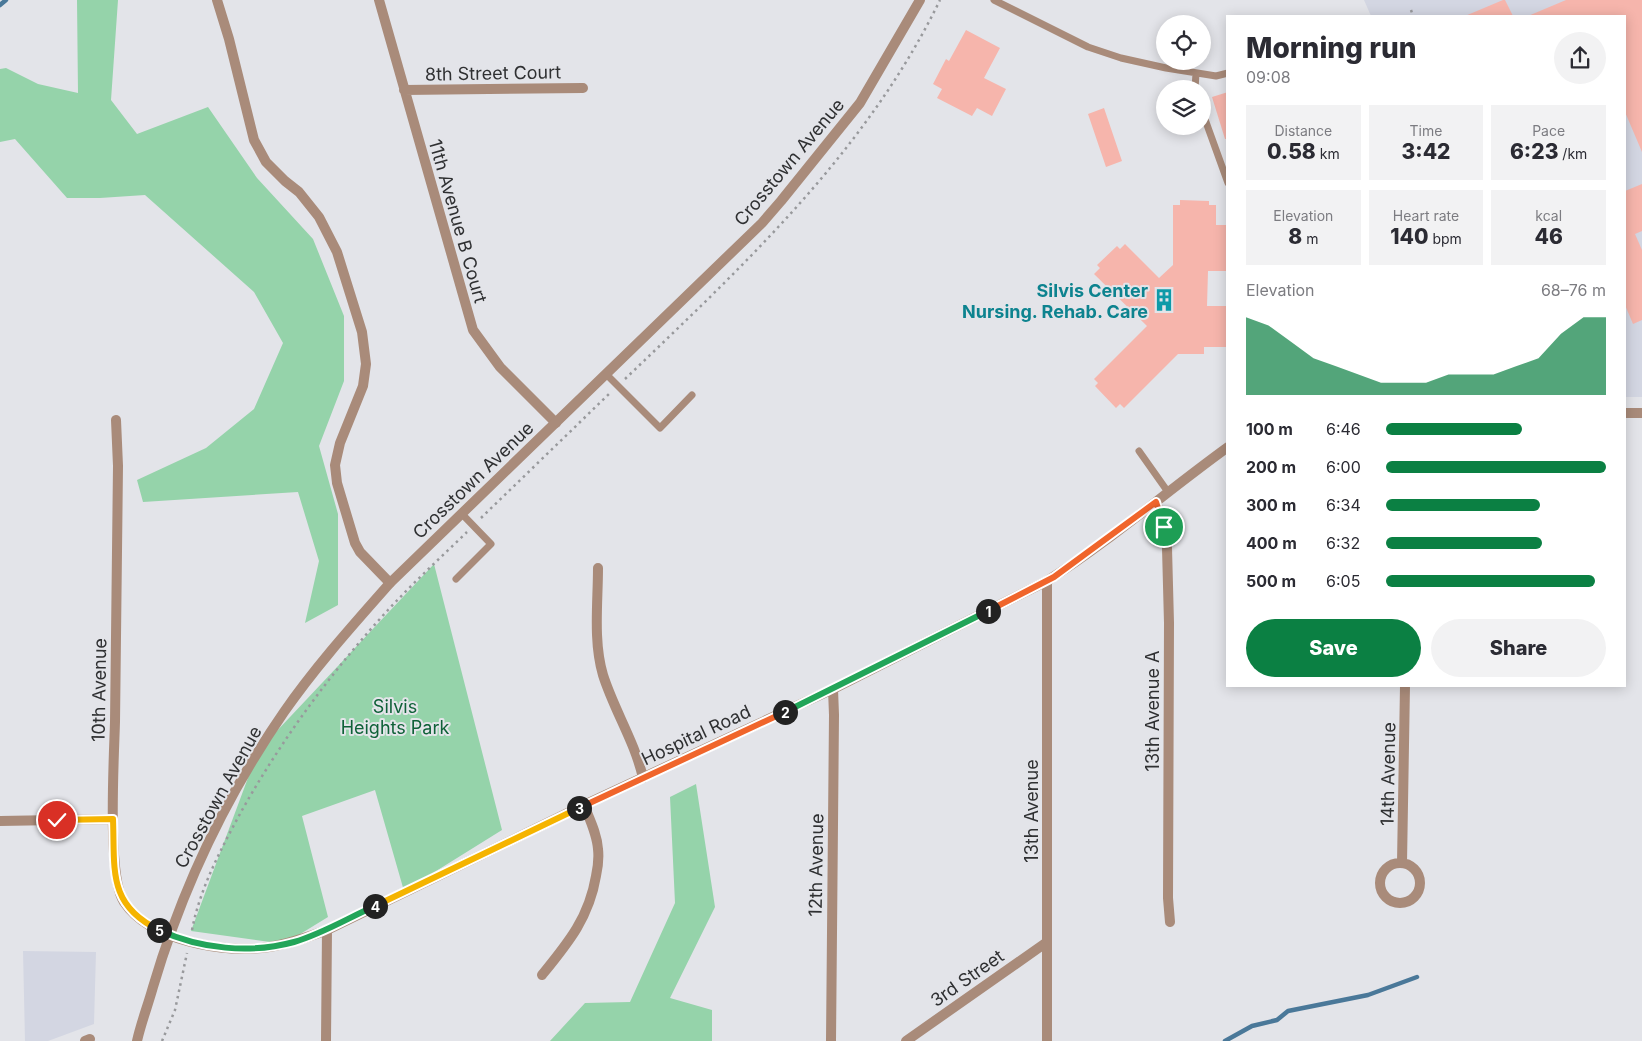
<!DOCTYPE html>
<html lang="en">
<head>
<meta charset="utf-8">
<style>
  body { margin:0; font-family:Inter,sans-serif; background:#f2f2f3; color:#2b2b33; height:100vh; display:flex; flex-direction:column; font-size:19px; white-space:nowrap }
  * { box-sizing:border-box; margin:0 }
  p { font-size:16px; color:#7c7c81 }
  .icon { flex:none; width:28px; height:28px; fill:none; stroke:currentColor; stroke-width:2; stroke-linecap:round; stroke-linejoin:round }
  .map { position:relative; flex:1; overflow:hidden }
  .side { position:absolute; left:1226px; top:15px; width:400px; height:672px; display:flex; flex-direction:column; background:#fff; border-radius:0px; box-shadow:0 2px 12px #0003 }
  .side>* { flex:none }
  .tools { position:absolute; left:1156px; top:15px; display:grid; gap:10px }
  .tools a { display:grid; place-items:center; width:55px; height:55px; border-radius:50%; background:#fff; box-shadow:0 2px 12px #0003; font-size:25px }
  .pin { position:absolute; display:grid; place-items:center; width:42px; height:42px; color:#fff; margin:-21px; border:2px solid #fff; border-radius:50%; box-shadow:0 1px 5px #0007 }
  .km { position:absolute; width:25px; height:25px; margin:-12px; border-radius:50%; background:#222; color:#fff; font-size:14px; line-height:25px; text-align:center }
  .round { display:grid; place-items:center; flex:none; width:52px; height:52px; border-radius:26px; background:#f2f2f3 }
  .head { display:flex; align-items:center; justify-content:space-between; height:85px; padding:0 20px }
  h1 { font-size:28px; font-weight:800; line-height:38px }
  .metrics { display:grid; grid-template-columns:repeat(3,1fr); gap:8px; height:85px; padding:5px 20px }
  .metrics div { display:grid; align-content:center; border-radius:0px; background:#f2f2f3; text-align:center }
  .metrics b { font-size:21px; font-weight:800 }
  .metrics small { font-size:14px; font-weight:400 }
  .metrics p { font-size:14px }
  .chart { height:140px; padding:10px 20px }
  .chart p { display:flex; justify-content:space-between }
  .chart svg { width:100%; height:90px; margin-top:5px; fill:#0b8043; opacity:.7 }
  .cta { display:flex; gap:10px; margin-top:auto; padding:10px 20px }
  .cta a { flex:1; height:58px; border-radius:30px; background:#0b8043; color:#fff; font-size:20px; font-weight:800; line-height:58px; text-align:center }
  .cta a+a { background:#f2f2f3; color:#2b2b33 }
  ul { padding:0 20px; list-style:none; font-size:16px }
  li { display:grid; grid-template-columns:80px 60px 1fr; align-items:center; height:38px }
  li i { height:12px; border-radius:6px; background:#0b8043 }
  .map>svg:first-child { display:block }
  .built { fill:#d3d6e2 }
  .green { fill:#95d3aa }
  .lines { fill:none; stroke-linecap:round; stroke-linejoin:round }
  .stream { stroke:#4a7899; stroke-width:4.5 }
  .building { fill:#f6b5ac }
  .path { stroke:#98999c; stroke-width:2.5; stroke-dasharray:2.5 4; stroke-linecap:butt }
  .service { stroke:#a98b7a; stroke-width:7 }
  .minor { stroke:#a98b7a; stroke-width:10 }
  .tertiary { stroke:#a98b7a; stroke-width:10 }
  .split-1-casing { stroke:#fff; stroke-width:10 }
  .split-2-casing { stroke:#fff; stroke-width:10 }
  .split-3-casing { stroke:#fff; stroke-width:10 }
  .split-4-casing { stroke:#fff; stroke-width:10 }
  .split-5-casing { stroke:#fff; stroke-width:10 }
  .split-6-casing { stroke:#fff; stroke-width:10 }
  .split-1 { stroke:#f0652b; stroke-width:6 }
  .split-2 { stroke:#22a559; stroke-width:6 }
  .split-3 { stroke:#f0652b; stroke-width:6 }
  .split-4 { stroke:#f5b400; stroke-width:6 }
  .split-5 { stroke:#22a559; stroke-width:6 }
  .split-6 { stroke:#f5b400; stroke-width:6 }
  .labels { text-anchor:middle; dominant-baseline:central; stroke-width:4; stroke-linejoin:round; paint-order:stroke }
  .street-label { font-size:18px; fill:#2f3032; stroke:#e3e4e9 }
  .culture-label { font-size:18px; font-weight:bold; fill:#0d838f; stroke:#e3e4e9; text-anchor:end }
  .park-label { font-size:18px; fill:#0f6138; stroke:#e3e4e9 }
</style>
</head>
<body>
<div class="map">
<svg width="1642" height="1041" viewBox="0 0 1642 1041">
  <rect width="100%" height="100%" fill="#e3e4e9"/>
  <!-- built -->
  <path class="built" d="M1364,0h278v397h-17v-381h-254z
    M23,951l73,1 -2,72 -46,17h-23z"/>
  <!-- green -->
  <path class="green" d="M77,0h41l-7,100 26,34 71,-27 49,71 56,61 31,77v65l-25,65 19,68v91l-33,18 14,-62 -21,-69 -155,10 -6,-22 69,-32 48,-39 29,-66 -29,-51 -109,-97 -45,3h-33l-52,-59 -15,3v-73l6,-1 32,16 40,9z
    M434,564l68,266 -98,61 -29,-101 -73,26 26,101 -44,27 -93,-13 67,-180z
    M696,784l19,123 -45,91 42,12v31h-162l35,-38 45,-1 45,-99 -5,-106z"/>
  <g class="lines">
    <!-- stream -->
    <path class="stream" d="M0,5l6,-5
      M1225,1041l27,-15 25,-6 11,-9 80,-16 49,-18"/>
  </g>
  <!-- building -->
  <path class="building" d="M1503,0h2l8,16h-48z
    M1566,0h76v152l-17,-40v-96h-97z
    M966,30l34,18 -16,30 22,11 -14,27 -15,-8 -5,8 -35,-18 5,-9 -9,-5 13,-25 3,2z
    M1228,92v47h-3l-13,-42z
    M1104,108l18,53 -16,6 -18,-53z
    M1642,184v47l-7,3 7,16v70l-9,4 -8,-19v-114z
    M1180,200l29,1v4h7v20h12v46h-20l-1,35h21v41h-24v7h-26l-54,54 -4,-4 -4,4 -21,-22 3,-3 -4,-4 53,-53 -53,-52 6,-6 -3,-3 20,-19 3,3 5,-5 34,34 14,-13v-60h7z"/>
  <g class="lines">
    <!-- path -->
    <path class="path" d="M1411,10l2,6
      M625,379c120,-115 241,-227 315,-379
      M481,518l129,-125
      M192,930c8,-42 29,-81 49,-118 41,-73 91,-141 147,-202 25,-27 52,-52 79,-78
      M162,1041l13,-31 12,-57"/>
    <!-- service -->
    <path class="service" d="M994,0l94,47 33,11 45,10 50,8 12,-3
      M1195,89l1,-16
      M1202,111l26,72
      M606,374l54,54 32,-33
      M1139,451l29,41
      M456,579l35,-35 -29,-30"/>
    <!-- minor -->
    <path class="minor" d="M217,0l12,39 25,101 12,22 19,19 14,11 20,25 18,35 25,80 4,32 -3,22 -23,57 -5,22 2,18 18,60 5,9 30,31
      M379,0l94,330 27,37 56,56
      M404,90l179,-2
      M1625,413h17
      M116,420l2,46c-1,85 -2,171 -3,256 -1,35 -8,156 9,180 26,39 101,52 145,45 20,-3 39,-10 58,-17l257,-125 249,-116 214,-108c63,-40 120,-90 181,-134
      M1156,502l8,25 3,21 2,75 -1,275 2,24
      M598,568c0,34 -5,73 5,107 11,35 32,67 40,103
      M0,821l113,-2
      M1402,863l3,-177
      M1380 883a20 20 0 1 1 40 0a20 20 0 1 1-40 0Z
      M542,975c26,-32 47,-57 54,-99 2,-9 3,-18 2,-27 -1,-15 -8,-29 -14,-44
      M85,1041l5,-2
      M326,1041l1,-111
      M831,1041l3,-326 -1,-26
      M906,1041l141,-99
      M1047,1041v-460"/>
    <!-- tertiary -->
    <path class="tertiary" d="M137,1041c4,-18 11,-36 16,-54 29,-98 73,-191 131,-275 32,-46 69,-87 106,-129l372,-360 19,-22 79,-98 60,-103"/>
  </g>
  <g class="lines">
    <defs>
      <path id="split-1" d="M988,611l66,-34 102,-75 8,25"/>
      <path id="split-2" d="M785,712l203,-101"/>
      <path id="split-3" d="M579,808l206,-96"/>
      <path id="split-4" d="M375,906l204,-98"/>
      <path id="split-5" d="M159,930c41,19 91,24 135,12 28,-8 54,-24 81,-36"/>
      <path id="split-6" d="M57,820l56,-1c2,50 -6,86 46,111"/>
    </defs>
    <!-- split-1 casing -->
    <use href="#split-1" class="split-1-casing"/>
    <!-- split-2 casing -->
    <use href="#split-2" class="split-2-casing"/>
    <!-- split-3 casing -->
    <use href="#split-3" class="split-3-casing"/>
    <!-- split-4 casing -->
    <use href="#split-4" class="split-4-casing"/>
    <!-- split-5 casing -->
    <use href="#split-5" class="split-5-casing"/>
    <!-- split-6 casing -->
    <use href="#split-6" class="split-6-casing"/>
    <!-- split-1 -->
    <use href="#split-1" class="split-1"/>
    <!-- split-2 -->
    <use href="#split-2" class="split-2"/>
    <!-- split-3 -->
    <use href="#split-3" class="split-3"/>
    <!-- split-4 -->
    <use href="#split-4" class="split-4"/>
    <!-- split-5 -->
    <use href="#split-5" class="split-5"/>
    <!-- split-6 -->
    <use href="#split-6" class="split-6"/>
  </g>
  <!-- icons -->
  <defs>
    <symbol id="building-bare" viewBox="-9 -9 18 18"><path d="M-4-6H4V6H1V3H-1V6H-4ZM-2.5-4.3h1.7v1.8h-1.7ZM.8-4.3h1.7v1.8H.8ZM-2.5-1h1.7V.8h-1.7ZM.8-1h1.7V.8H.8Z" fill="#0f9aa8" stroke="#e3e4e9" stroke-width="2.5" paint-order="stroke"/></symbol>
  </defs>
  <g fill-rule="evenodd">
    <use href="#building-bare" x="1148" y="284" width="32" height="32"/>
  </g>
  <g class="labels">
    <!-- street labels -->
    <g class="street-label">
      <text transform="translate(493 73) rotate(-1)">8th Street Court</text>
      <text transform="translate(789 162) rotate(-50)">Crosstown Avenue</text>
      <text transform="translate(458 221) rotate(74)">11th Avenue B Court</text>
      <text transform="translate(473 480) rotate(-44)">Crosstown Avenue</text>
      <text transform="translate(99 690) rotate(-89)">10th Avenue</text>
      <text transform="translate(1152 711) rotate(-90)">13th Avenue A</text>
      <text transform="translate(696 735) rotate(-25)">Hospital Road</text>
      <text transform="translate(1388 774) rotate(-89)">14th Avenue</text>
      <text transform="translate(218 797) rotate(-61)">Crosstown Avenue</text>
      <text transform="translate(1031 811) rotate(-90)">13th Avenue</text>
      <text transform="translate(816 865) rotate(-89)">12th Avenue</text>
      <text transform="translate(967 978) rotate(-35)">3rd Street</text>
    </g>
    <!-- culture labels -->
    <g class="culture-label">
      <text x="1148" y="290">Silvis Center<tspan x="1148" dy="21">Nursing. Rehab. Care</tspan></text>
    </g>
    <!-- park labels -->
    <g class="park-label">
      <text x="395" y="706">Silvis<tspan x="395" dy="21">Heights Park</tspan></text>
    </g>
  </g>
</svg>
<div class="tools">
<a><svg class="icon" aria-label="locate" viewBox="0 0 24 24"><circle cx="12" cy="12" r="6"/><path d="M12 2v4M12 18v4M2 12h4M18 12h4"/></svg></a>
<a><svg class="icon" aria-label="layers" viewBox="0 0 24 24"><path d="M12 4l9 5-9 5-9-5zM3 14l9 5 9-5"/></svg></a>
</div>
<div class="pin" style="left:1164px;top:527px;background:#1e9e55"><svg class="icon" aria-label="arrive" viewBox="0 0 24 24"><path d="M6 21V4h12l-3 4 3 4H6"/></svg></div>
<div class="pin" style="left:57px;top:820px;background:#d93025"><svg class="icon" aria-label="check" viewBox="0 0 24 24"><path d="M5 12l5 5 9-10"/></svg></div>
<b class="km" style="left:988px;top:611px">1</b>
<b class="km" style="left:785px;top:712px">2</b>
<b class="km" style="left:579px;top:808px">3</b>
<b class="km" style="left:375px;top:906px">4</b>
<b class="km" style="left:159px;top:930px">5</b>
<section class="side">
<div class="head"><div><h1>Morning run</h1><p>09:08</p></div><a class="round"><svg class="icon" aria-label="share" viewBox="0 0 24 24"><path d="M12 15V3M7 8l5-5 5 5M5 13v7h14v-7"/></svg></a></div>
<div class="metrics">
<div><p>Distance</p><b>0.58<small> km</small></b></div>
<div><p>Time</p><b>3:42</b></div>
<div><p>Pace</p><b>6:23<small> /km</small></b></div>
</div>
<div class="metrics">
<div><p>Elevation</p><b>8<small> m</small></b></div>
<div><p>Heart rate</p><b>140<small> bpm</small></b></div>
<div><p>kcal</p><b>46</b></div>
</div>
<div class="chart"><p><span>Elevation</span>68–76 m</p>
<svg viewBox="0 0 160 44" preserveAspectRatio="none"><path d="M0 44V6L10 10L20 18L30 26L40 30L50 34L60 38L70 38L80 38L90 34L100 34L110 34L120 30L130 26L140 14L150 6L160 6V44z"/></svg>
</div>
<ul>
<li><b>100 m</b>6:46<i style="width:62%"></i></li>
<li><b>200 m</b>6:00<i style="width:100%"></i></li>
<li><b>300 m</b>6:34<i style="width:70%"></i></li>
<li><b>400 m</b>6:32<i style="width:71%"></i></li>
<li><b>500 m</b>6:05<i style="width:95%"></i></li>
</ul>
<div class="cta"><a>Save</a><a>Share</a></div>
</section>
</div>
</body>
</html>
